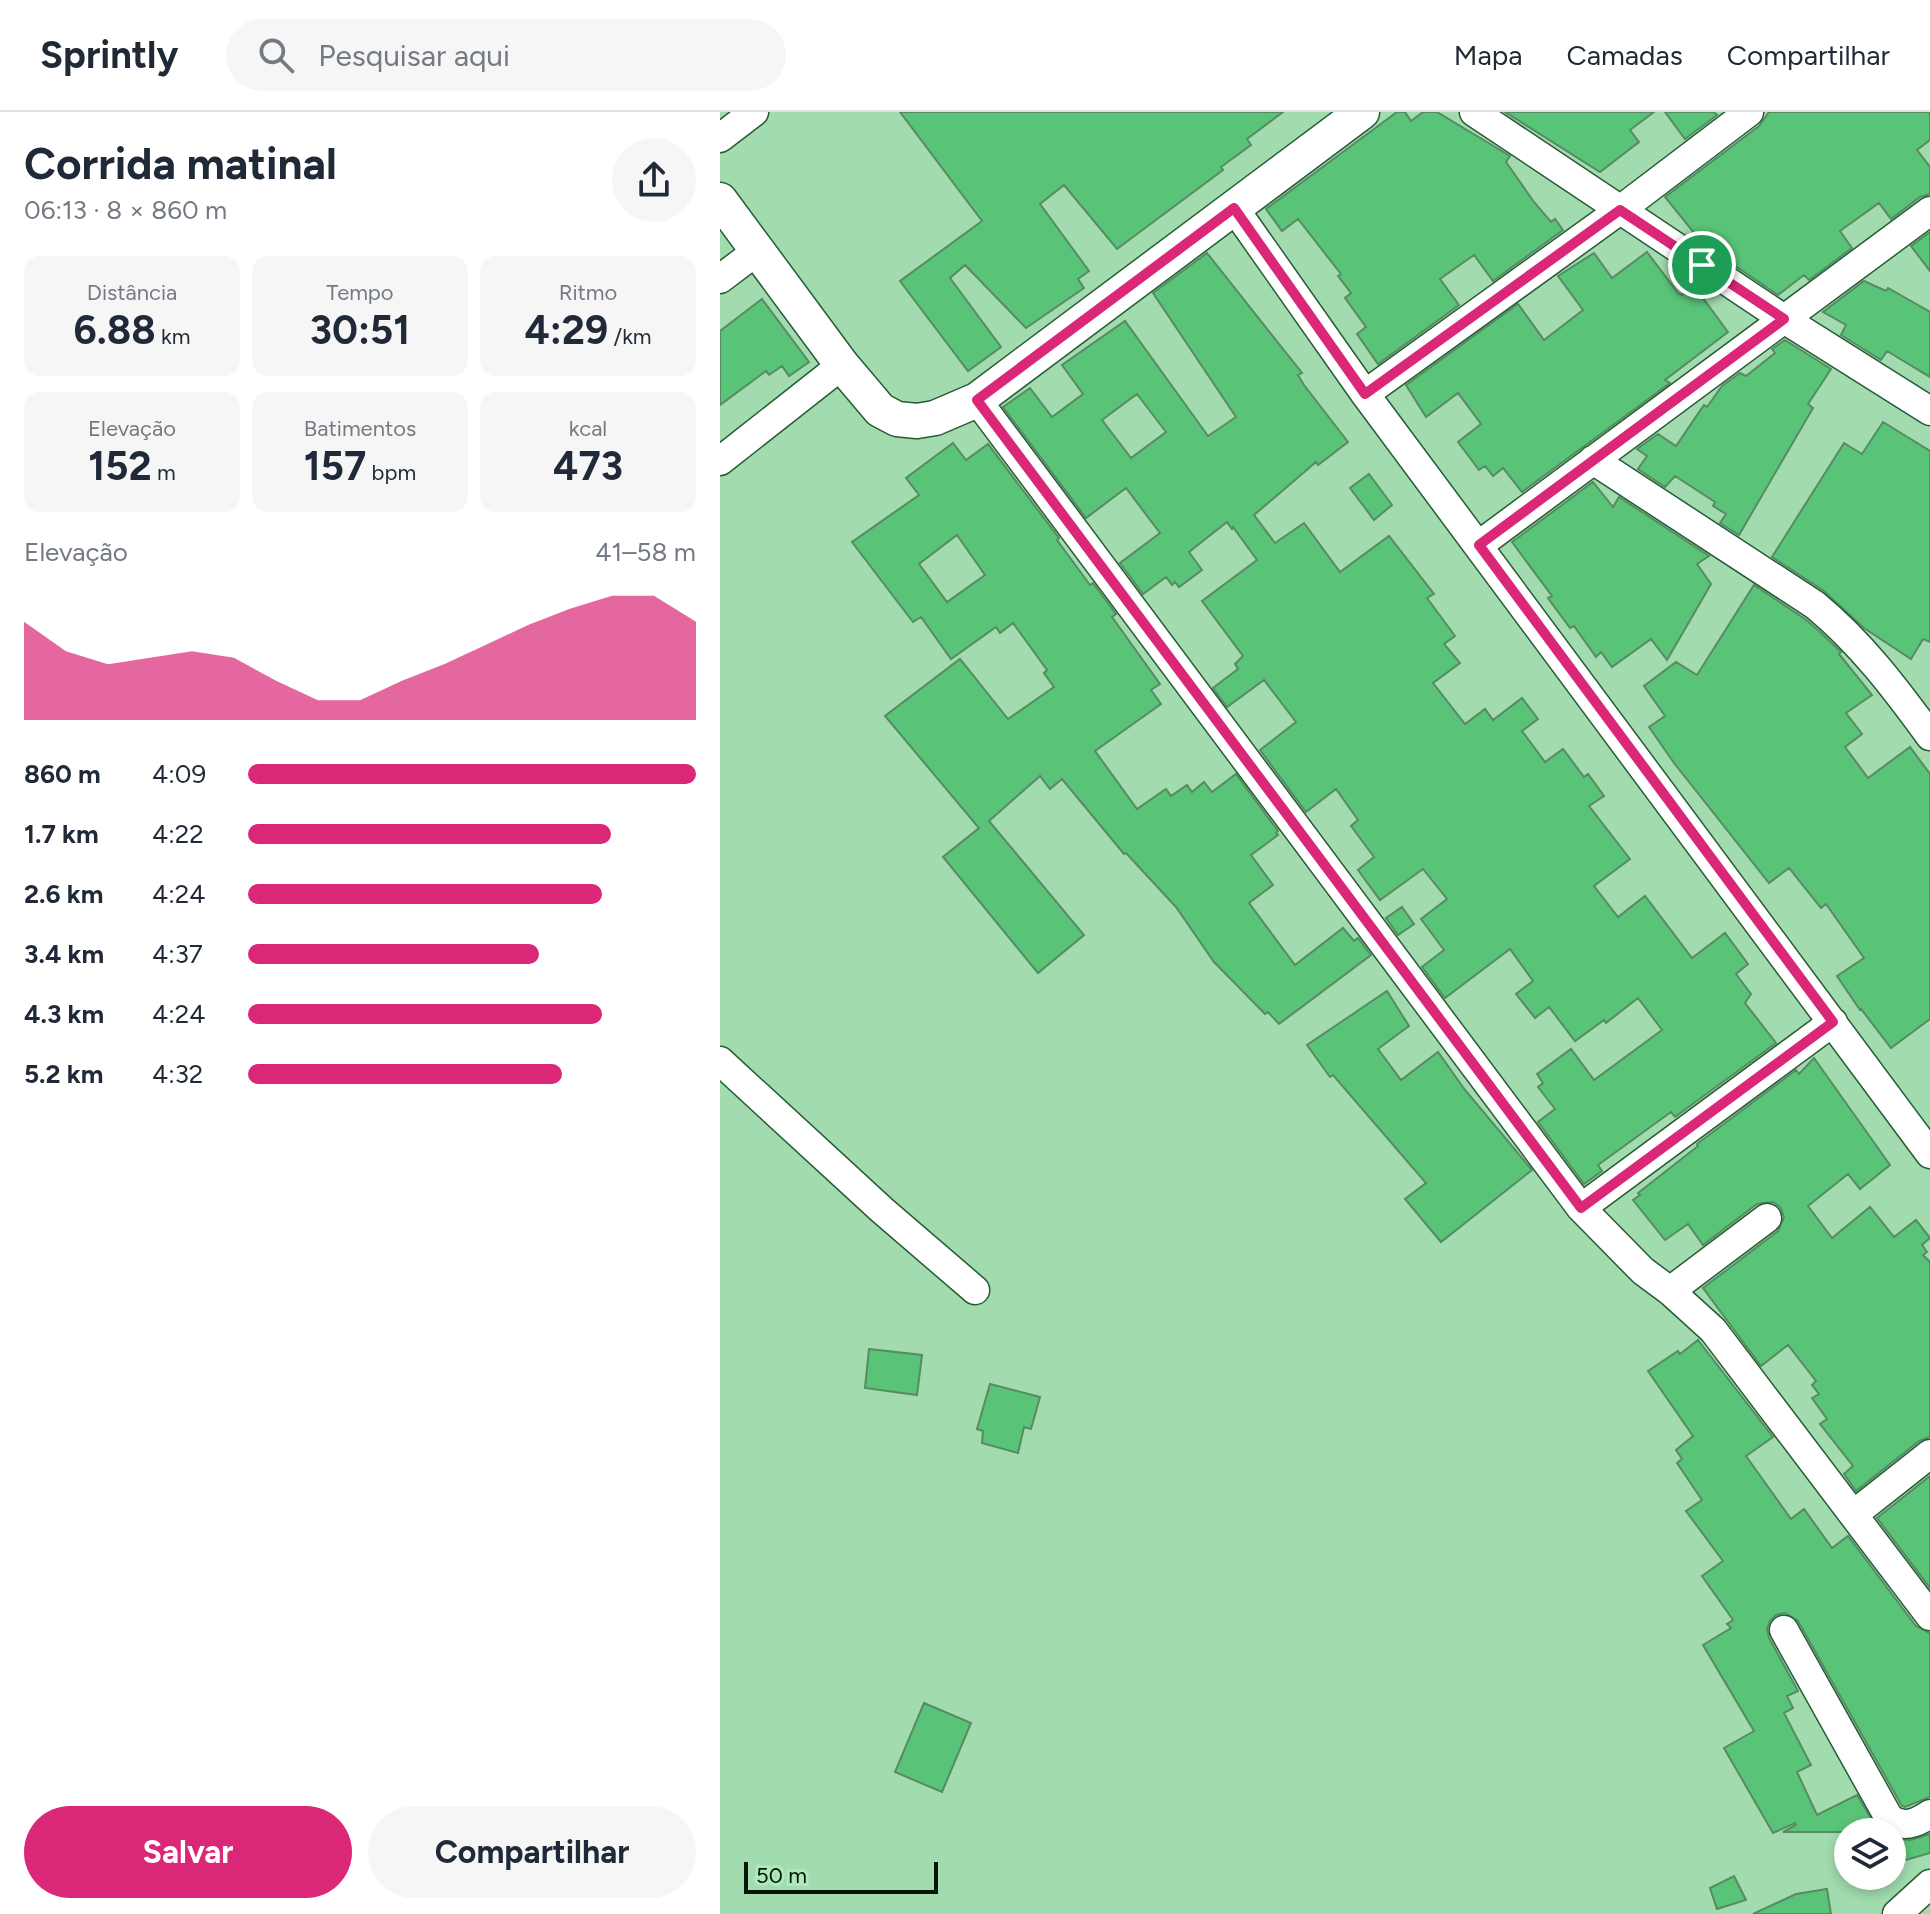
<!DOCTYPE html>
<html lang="pt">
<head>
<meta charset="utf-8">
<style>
  body { margin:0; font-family:Figtree,sans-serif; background:#f6f6f7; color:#1f2937; height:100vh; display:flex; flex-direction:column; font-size:30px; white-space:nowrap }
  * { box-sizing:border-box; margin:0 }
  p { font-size:26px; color:#747a83 }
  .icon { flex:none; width:44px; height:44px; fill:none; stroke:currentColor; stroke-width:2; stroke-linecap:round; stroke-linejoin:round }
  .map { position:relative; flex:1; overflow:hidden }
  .side { display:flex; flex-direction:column; background:#fff; width:720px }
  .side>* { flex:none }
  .buttons { position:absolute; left:1114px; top:1706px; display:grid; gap:16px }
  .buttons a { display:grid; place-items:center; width:72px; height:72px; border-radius:50%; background:#fff; box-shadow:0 4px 12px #0003; font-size:40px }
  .scale { position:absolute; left:24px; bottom:20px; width:194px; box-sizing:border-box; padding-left:8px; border:4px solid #031708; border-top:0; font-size:22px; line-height:28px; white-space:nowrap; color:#031708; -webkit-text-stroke:6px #afe8bb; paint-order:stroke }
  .pin { position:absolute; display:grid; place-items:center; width:68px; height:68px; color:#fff; margin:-34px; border:4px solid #fff; border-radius:50%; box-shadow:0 2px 8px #0007 }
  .round { display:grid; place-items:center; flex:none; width:84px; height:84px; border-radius:42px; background:#f6f6f7 }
  .overview { display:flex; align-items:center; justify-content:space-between; height:136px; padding:0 24px }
  h1 { font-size:44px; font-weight:700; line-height:60px }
  .figures { display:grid; grid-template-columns:repeat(3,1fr); gap:12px; height:136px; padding:8px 24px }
  .figures div { display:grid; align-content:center; border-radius:16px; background:#f6f6f7; text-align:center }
  .figures b { font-size:40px; font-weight:700 }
  .figures small { font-size:22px; font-weight:400 }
  .figures p { font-size:22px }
  .chart { height:224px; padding:16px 24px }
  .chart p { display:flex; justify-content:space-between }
  .chart svg { width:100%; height:144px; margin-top:8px; fill:#db2777; opacity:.7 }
  .button { display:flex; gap:16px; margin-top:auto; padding:16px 24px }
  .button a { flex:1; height:92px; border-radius:48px; background:#db2777; color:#fff; font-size:32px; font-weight:700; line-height:92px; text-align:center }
  .button a+a { background:#f6f6f7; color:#1f2937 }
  ul { padding:0 24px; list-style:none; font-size:26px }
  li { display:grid; grid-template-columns:128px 96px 1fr; align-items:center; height:60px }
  li i { height:20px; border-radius:10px; background:#db2777 }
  header { display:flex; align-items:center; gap:48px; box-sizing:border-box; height:112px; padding:0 40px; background:#fff; border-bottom:2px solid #e0e1e3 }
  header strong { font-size:38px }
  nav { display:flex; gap:44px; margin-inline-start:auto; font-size:28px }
  .search { width:560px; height:72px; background:#f6f6f7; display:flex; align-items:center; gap:20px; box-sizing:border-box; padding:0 28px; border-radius:44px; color:#747a83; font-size:30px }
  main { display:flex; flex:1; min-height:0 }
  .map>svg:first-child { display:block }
  .building { fill:#59c478; stroke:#568b63; stroke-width:2; fill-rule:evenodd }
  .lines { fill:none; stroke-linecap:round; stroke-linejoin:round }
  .minor-casing { stroke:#265c35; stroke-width:31 }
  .tertiary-casing { stroke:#265c35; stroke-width:37 }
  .minor { stroke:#fff; stroke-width:28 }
  .tertiary { stroke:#fff; stroke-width:34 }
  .route-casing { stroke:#fff; stroke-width:16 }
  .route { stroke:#db2777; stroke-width:10 }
</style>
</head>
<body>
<header>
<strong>Sprintly</strong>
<div class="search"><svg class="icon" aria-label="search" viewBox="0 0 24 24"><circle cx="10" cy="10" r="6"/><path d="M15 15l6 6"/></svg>Pesquisar aqui</div>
<nav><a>Mapa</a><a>Camadas</a><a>Compartilhar</a></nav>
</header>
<main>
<section class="side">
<div class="overview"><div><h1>Corrida matinal</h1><p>06:13 · 8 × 860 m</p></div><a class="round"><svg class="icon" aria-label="share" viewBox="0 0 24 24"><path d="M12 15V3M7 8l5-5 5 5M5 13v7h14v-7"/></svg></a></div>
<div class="figures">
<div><p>Distância</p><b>6.88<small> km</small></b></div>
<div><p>Tempo</p><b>30:51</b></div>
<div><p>Ritmo</p><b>4:29<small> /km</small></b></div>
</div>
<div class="figures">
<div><p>Elevação</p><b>152<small> m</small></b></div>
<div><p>Batimentos</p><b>157<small> bpm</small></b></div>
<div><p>kcal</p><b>473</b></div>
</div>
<div class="chart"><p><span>Elevação</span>41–58 m</p>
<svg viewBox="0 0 160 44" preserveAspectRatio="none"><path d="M0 44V14L10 23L20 27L30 25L40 23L50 25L60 32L70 38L80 38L90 32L100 27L110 21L120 15L130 10L140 6L150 6L160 14V44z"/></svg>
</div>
<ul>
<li><b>860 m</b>4:09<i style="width:100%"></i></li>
<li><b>1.7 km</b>4:22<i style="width:81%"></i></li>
<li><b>2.6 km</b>4:24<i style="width:79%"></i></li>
<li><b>3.4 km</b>4:37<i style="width:65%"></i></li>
<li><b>4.3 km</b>4:24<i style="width:79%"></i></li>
<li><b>5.2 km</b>4:32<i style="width:70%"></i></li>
</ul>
<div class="button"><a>Salvar</a><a>Compartilhar</a></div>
</section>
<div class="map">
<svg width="1210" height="1802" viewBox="0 0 1210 1802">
  <rect width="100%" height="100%" fill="#a2dbae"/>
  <!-- building -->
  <path class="building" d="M180,0h383l-36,27 4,6 -30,22 2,3 -106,79 -53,-64 -24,19 49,67 -11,8 6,9 -58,40 -61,-63 -15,13 51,69 -33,24 -68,-90 82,-60z
    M677,0h8l6,9 12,-9h14l73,44 -4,6 28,40 17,20 4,-3 8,11 -70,51 -19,-26 -34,24 19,26 -81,59 -21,-30 9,-7 -21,-29 6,-5 -13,-17 3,-2 -43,-55 -16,12 -16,-22z
    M785,0h149l-24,18 9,12 -39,30z
    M945,0h49l3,3 -32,24z
    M1049,0h161v28l-13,10 13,17v27l-10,3 -29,22 -12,-16 -39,28 12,17 -43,32 -5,-5 -26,20 -75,-51 -38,-47 94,-71z
    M1210,120v39l-19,-25z
    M927,140l31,41 4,2 12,-9 34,46 -63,48 5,3 -148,109 -19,-24 -10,8 -8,-10 -6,4 -21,-28 23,-18 -23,-31 -32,24 -20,-32 112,-81 26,36 39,-30 -25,-34 36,-23 18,25z
    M487,141l95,120 -4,2 6,10 44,57 -30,23 -2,-3 -62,53 21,28 29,-20 36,49 49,-36 45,58 -7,4 28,38 -11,8 16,19 -27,20 32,41 20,-15 8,11 29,-22 16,21 -16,12 23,31 18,-13 21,28 4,-3 16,22 -15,10 41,53 -36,27 24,31 27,-21 47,62 33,-25 23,31 -12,10 15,20 -6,9 31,40 -101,74 -4,-5 -73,53 4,6 -18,13 -46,-62 17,-13 -17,-22 5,-4 -6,-9 34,-25 23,31 68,-50 -24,-32 -32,25 -2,-3 -29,21 -26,-34 -14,11 -19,-24 17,-13 -23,-32 -65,49 -23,-31 22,-17 -23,-31 26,-20 -24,-30 -43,31 -22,-30 16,-13 -23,-31 7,-6 -22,-31 -30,23 -46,-62 36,-28 -32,-42 -37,27 -14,-19 25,-19 -3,-5 8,-8 -41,-55 55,-41 -24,-33 -1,2 -5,-7 -38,30 13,18 -23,17 -4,-5 -3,3 -6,-8 -23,17 -23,-31 40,-30 -34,-45 -40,30 -83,-111 27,-19 22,29 31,-23 -21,-29 63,-44 83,115 28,-19 -83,-124zM417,282l29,38 -35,26 -29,-38z
    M1144,169l22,10 2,-3 42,24v65l-43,-26 -6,9 -40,-25 5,-10 -23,-13z
    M42,187l47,63 -20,14 -7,-10 -13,9 -3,-4 -46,34v-74z
    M1065,228l46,29 -23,35 5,4 -74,127 -19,-12 6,-9 -13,-8 2,-4 -40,-26 -10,11 -27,-18 9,-13 -10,-7 21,-15 18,12 28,-41 3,2 15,-21 18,-13 6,3 29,-23 -3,-4z
    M1163,310l47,29v191l-7,-3 -12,20 -47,-31 -40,-37 -52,-34 72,-114 18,11z
    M233,331l13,17 22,-16 71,94 -2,2 33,45 3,-2 23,31 -4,3 48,67 -9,6 10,14 -66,47 42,58 29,-20 5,7 16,-11 5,7 12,-10 8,10 24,-18 42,57 -2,2 2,2 -27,20 22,30 -24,18 46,62 48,-37 11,13 4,-3 13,17 -92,69 -11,-12 -3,2 -51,-52 -38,-55 -50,-54 -2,1 -62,-75 -12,10 -10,-13 -51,45 95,114 -46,38 -95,-116 36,-29 -94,-112 75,-57 48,60 46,-32 -10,-14 3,-3 -34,-47 -13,10 -4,-6 -45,32 -30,-42 -8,5 -61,-80 67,-47 -13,-17zM237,423l28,40 -38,27 -28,-38z
    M649,362l23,31 -18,15 -24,-32z
    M873,370l20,25 6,-10 90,59 -12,8 14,20 -44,76 -16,-21 -39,28 -11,-15 -5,5 -22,-31 -4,2 -22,-30 4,-2 -40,-54z
    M1034,473l51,34 15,13 21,20 -2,2 33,41 -26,18 16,21 -17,13 23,31 42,-31 20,27v245l-39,29 -30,-39 -1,1 -23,-34 27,-18 -38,-54 -5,4 -32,-40 -20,15 -95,-120 -25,-36 16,-11 -21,-30 32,-24 21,13z
    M682,795l12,17 -16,11 -12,-17z
    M667,879l22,35 -31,23 23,31 37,-28 27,38 67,80 -91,72 -36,-43 21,-16 -93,-108 -3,2 -23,-32z
    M1094,946l76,107 -30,24 -12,-15 -40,32 24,32 38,-31 24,30 22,-17 14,18 -8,7 5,7 -4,3 7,7v175l-11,4 -63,50 -12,-17 9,-8 -33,-42 7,-5 -15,-21 7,-4 -7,-9 4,-4 -28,-36 -27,21 -58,-78 75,-57 6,-14 -4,-10 -7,-5 -16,2 -54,41 -15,-21 -23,16 -32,-40 7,-5 -2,-2 60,-47 -1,-2 99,-74 3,4z
    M978,1228l75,97 -27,19 45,63 13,-10 28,39 16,-12 68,90 14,7v164l-25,10 -3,-1 -104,-185 -13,-8 -9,2 -6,6 -3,8 2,9 29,53 -11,5 6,12 -9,5 27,52 -14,7 20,43 40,-20 22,37h-96l13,-7 -1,-2 -22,10 -49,-85 30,-17 -51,-86 28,-17 -4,-4 6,-4 -31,-44 21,-15 -37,-50 16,-11 -25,-37 5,-4 -6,-9 17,-14 -45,-65 30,-20 2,3z
    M149,1237l53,6 -5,40 -52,-7z
    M270,1272l50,13 -9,32 -7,-2 -6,26 -36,-10 1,-12 -6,-2z
    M1210,1364v112l-53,-70z
    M204,1591l47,20 -29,69 -47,-20z
    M1210,1722v19l-38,11v-25l19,1z
    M1014,1764l12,24 -29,9 -7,-21z
    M1107,1777l4,25h-78l43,-20z"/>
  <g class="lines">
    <defs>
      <path id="minor" d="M754,0l310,207 146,92
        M0,26l34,-26
        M514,96l131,186 565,760
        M0,167l37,-28
        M645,282l255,-184 129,-98
        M257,288l604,808 62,63 27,20 43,39 217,286
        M873,348l222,145c46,38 80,83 115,131
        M0,349l122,-96
        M759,433l451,-334
        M0,949l162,149 93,80
        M861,1096l252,-186
        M950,1179l97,-73
        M1134,1402l76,-60
        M1064,1518l105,188c14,11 28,5 41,-4
        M1177,1802l33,-30"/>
      <path id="tertiary" d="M0,88l122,165 38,45 17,9 20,2 18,-3 42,-18 385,-288"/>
    </defs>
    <!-- minor casing -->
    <use href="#minor" class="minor-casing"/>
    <!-- tertiary casing -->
    <use href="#tertiary" class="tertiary-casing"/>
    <!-- minor -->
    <use href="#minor" class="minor"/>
    <!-- tertiary -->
    <use href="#tertiary" class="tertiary"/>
  </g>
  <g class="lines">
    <defs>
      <path id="route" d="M514,96l131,186 255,-184 164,109 -305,226 354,477 -252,186 -604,-808z"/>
    </defs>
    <!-- route casing -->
    <use href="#route" class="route-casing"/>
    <!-- route -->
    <use href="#route" class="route"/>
  </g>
</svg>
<div class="buttons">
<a><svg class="icon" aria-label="layers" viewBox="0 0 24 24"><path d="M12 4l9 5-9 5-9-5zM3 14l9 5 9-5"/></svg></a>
</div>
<div class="scale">50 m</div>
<div class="pin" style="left:982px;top:153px;background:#1e9e55"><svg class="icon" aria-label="arrive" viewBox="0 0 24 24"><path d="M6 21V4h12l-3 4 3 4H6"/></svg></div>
</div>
</main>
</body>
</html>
